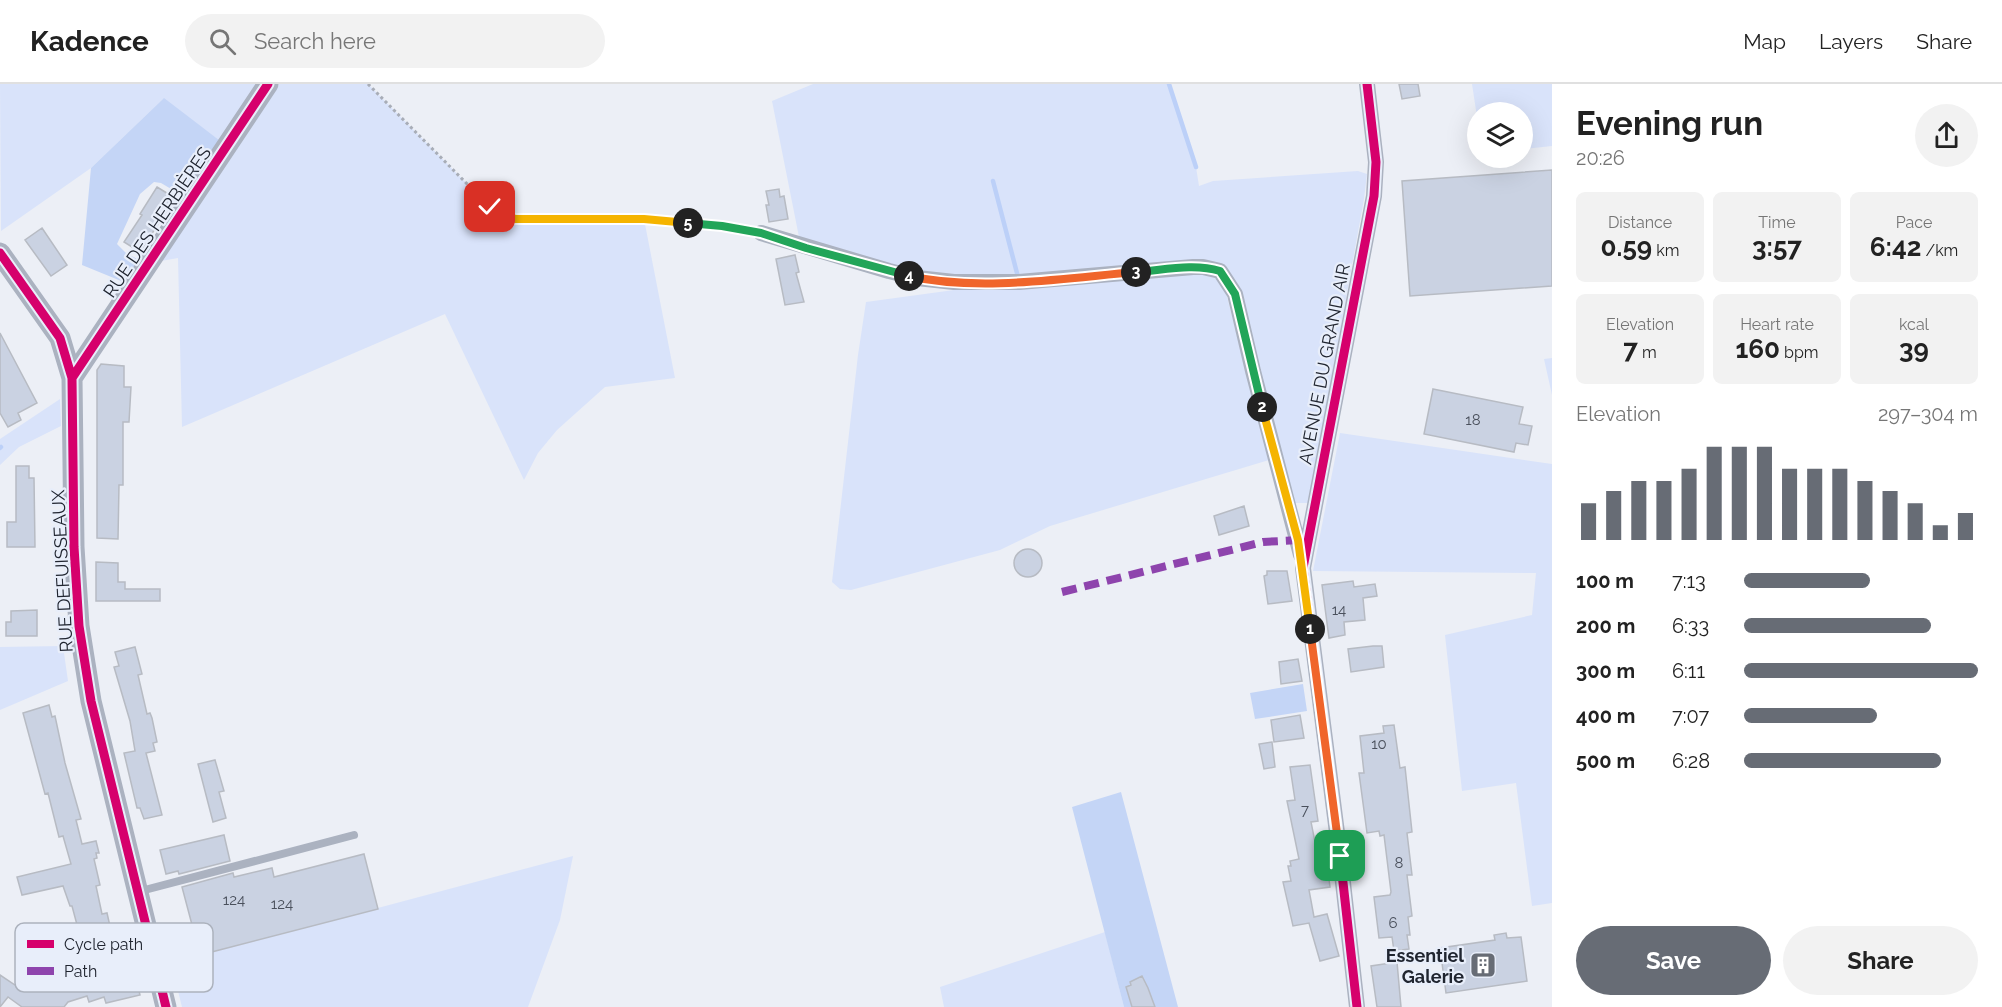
<!DOCTYPE html>
<html lang="en">
<head>
<meta charset="utf-8">
<style>
  body { margin:0; font-family:Raleway,sans-serif; background:#f2f2f2; color:#222; height:100vh; display:flex; flex-direction:column; font-size:22px; white-space:nowrap }
  * { box-sizing:border-box; margin:0 }
  p { font-size:20px; color:#767676 }
  .icon { flex:none; width:33px; height:33px; fill:none; stroke:currentColor; stroke-width:2; stroke-linecap:round; stroke-linejoin:round }
  .map { position:relative; flex:1; overflow:hidden }
  .panel { display:flex; flex-direction:column; background:#fff; width:450px }
  .panel>* { flex:none }
  .fabs { position:absolute; left:1467px; top:18px; display:grid; gap:12px }
  .fabs a { display:grid; place-items:center; width:66px; height:66px; border-radius:50%; background:#fff; box-shadow:0 6px 24px #0002; font-size:30px }
  .pin { position:absolute; display:grid; place-items:center; width:51px; height:51px; color:#fff; margin:-26px; border-radius:12px; box-shadow:0 3px 9px #0006 }
  .km { position:absolute; width:30px; height:30px; margin:-15px; border-radius:50%; background:#222; color:#fff; font-size:16px; line-height:30px; text-align:center }
  .round { display:grid; place-items:center; flex:none; width:63px; height:63px; border-radius:32px; background:#f2f2f2 }
  .overview { display:flex; align-items:center; justify-content:space-between; height:102px; padding:0 24px }
  h1 { font-size:33px; font-weight:700; line-height:45px }
  .metrics { display:grid; grid-template-columns:repeat(3,1fr); gap:9px; height:102px; padding:6px 24px }
  .metrics div { display:grid; align-content:center; border-radius:9px; background:#f2f2f2; text-align:center }
  .metrics b { font-size:26px; font-weight:700 }
  .metrics small { font-size:16px; font-weight:400 }
  .metrics p { font-size:16px }
  .chart { height:168px; padding:12px 24px }
  .chart p { display:flex; justify-content:space-between }
  .chart svg { width:100%; height:108px; margin-top:6px; stroke:#676c75; stroke-width:6 }
  .primary-button { display:flex; gap:12px; margin-top:auto; padding:12px 24px }
  .primary-button a { flex:1; height:69px; border-radius:36px; background:#676c75; color:#fff; font-size:24px; font-weight:700; line-height:69px; text-align:center }
  .primary-button a+a { background:#f2f2f2; color:#222 }
  ul { padding:0 24px; list-style:none; font-size:20px }
  li { display:grid; grid-template-columns:96px 72px 1fr; align-items:center; height:45px }
  li i { height:15px; border-radius:8px; background:#676c75 }
  header { display:flex; align-items:center; gap:36px; box-sizing:border-box; height:84px; padding:0 30px; background:#fff; border-bottom:2px solid #e0e0e0 }
  header strong { font-size:28px }
  nav { display:flex; gap:33px; margin-inline-start:auto; font-size:21px }
  .search { width:420px; height:54px; background:#f2f2f2; display:flex; align-items:center; gap:15px; box-sizing:border-box; padding:0 21px; border-radius:33px; color:#767676; font-size:22px }
  main { display:flex; flex:1; min-height:0 }
  .map>svg:first-child { display:block }
  .green { fill:#d9e3fa }
  .forest { fill:#c4d5f6 }
  .lines { fill:none; stroke-linecap:round; stroke-linejoin:round }
  .stream { stroke:#bcd0f8; stroke-width:4.5 }
  .building { fill:#cad2e2; stroke:#b7bbc3; stroke-width:1.5 }
  .path { stroke:#a8adb7; stroke-width:3; stroke-dasharray:3 3; stroke-linecap:butt }
  .service { stroke:#abb2c0; stroke-width:8 }
  .minor { stroke:#abb2c0; stroke-width:16 }
  .tertiary { stroke:#abb2c0; stroke-width:21 }
  .quiet { stroke:#8e44ad; stroke-width:8; stroke-dasharray:15 8; stroke-linecap:butt }
  .cycleway-casing { stroke:#e8eefa; stroke-width:13 }
  .cycleway { stroke:#d6006c; stroke-width:9 }
  .split-1-casing { stroke:#fff; stroke-width:12 }
  .split-2-casing { stroke:#fff; stroke-width:12 }
  .split-3-casing { stroke:#fff; stroke-width:12 }
  .split-4-casing { stroke:#fff; stroke-width:12 }
  .split-5-casing { stroke:#fff; stroke-width:12 }
  .split-6-casing { stroke:#fff; stroke-width:12 }
  .split-1 { stroke:#f0652b; stroke-width:8 }
  .split-2 { stroke:#f5b400; stroke-width:8 }
  .split-3 { stroke:#22a559; stroke-width:8 }
  .split-4 { stroke:#f0652b; stroke-width:8 }
  .split-5 { stroke:#22a559; stroke-width:8 }
  .split-6 { stroke:#f5b400; stroke-width:8 }
  .labels { text-anchor:middle; dominant-baseline:central; stroke-width:4.5; stroke-linejoin:round; paint-order:stroke }
  .number-label { font-size:15px; fill:#4a505c }
  .street-label { font-size:18px; fill:#202530; stroke:#e8eefa }
  .poi-label { font-size:18px; font-weight:bold; fill:#202530; stroke:#e8eefa; text-anchor:end }
  .key { fill:#e8eefa; stroke:#acb2bd; stroke-width:1.5 }
  .key-label { font-size:16px; fill:#202530 }
</style>
</head>
<body>
<header>
<strong>Kadence</strong>
<div class="search"><svg class="icon" aria-label="search" viewBox="0 0 24 24"><circle cx="10" cy="10" r="6"/><path d="M15 15l6 6"/></svg>Search here</div>
<nav><a>Map</a><a>Layers</a><a>Share</a></nav>
</header>
<main>
<div class="map">
<svg width="1552" height="923" viewBox="0 0 1552 923">
  <rect width="100%" height="100%" fill="#eceff6"/>
  <!-- green -->
  <path class="green" d="M0,0h258l-39,56 -56,-41 -72,69 -90,63z
    M279,0h89l122,123 15,10 11,2h128l31,159 -70,9 -48,43 -19,23 -14,27 -79,-166 -263,113 -4,-169 -17,3z
    M813,0h357l26,83 3,19 14,-5 145,-10 9,3 -3,25 -55,304h-16l-69,-235 -260,9 -53,-5 -112,-35 -27,-136z
    M1472,0h80v62l-29,3 -1,-37h-44l-1,5z
    M1194,187l29,10 46,179 -219,66 -50,24 -149,40 -11,-1 -8,-7 26,-227 8,-53 110,-15z
    M1552,274v37l-8,-36z
    M60,315l1,27 -42,21 -19,18v-26z
    M1340,349l212,31v439l-20,3 -16,-123 -54,8 -17,-156 87,-20 4,-42 -223,-2z
    M63,562l5,35 -68,29v-63z
    M573,772l-13,64 -32,87h-346l-11,-44z
    M1105,848l19,75h-180l-4,-20z"/>
  <!-- forest -->
  <path class="forest" d="M164,14l55,42 -36,56 -22,-13 -7,-1 -14,12 -23,50 9,9 15,8 -15,22 -44,-18 9,-97z
    M1303,600l4,27 -52,8 -5,-26z
    M1121,708l57,215h-54l-52,-200z"/>
  <g class="lines">
    <!-- stream -->
    <path class="stream" d="M1169,0l27,83
      M993,97l25,96
      M0,364l1,-1"/>
  </g>
  <!-- building -->
  <path class="building" d="M1399,0h19l2,12 -18,3z
    M1552,86v116l-142,10 -8,-115z
    M157,103l18,11 -35,54 -16,-10 18,-27 -2,-1z
    M779,105l1,8 4,-1 4,23 -19,3 -3,-17h3l-3,-14z
    M42,144l25,37 -16,11 -26,-36z
    M795,171l4,17 -3,1 8,29 -19,3 -9,-46z
    M0,249l37,70 -19,10 3,7 -13,7 -8,-14z
    M101,280l23,2v21h7l-2,35h-6v63h-4l-1,54 -21,-1v-168z
    M1433,305l90,18 -4,17 13,2 -4,19 -12,-2 -2,9 -90,-18z
    M16,382h13v12h5l1,69h-28v-25h9z
    M1244,422l5,20 -30,9 -5,-19z
    M1014 479a14 14 0 1 1 28 0a14 14 0 1 1-28 0Z
    M96,478l22,1v19h7v7h35v12h-64z
    M1267,487h20l5,30 -24,3 -4,-28 3,-1z
    M1353,497l1,6 21,-3 2,12 -14,2 2,22 -21,2 1,13 -16,3 -7,-53z
    M37,526v26h-31v-14h5v-11z
    M1373,562h9l2,21 -33,5 -3,-23z
    M135,563l7,27 -4,1 9,39 3,-1 2,5 5,24 -4,1 2,8 -9,2 16,62 -18,4 -4,-11h-3l-13,-55 11,-2 -5,-30 -16,-54 5,-1 -4,-14z
    M1298,575l4,22 -21,3 -2,-22z
    M49,621l3,12 3,-1 10,47 16,56 -5,1 6,24 14,-3 3,12h-3l1,5 -3,1 6,26 -4,1 6,28 5,-1 7,31 12,-3 14,54 -34,8 -2,-6 -15,5 -2,-6 -19,6 -4,5h-42l-14,-10 -8,10v-32l18,12 20,-28 3,3 43,-11 -12,-45h-2l-7,-20 -41,9 -5,-18 54,-13 -8,-28 -4,1 -11,-44 -3,1 -22,-81z
    M1300,631l4,23 -30,4 -3,-22z
    M1394,641l6,43 5,-1 7,65 -5,1 5,42h-5l5,41 -4,1 2,18h-3l2,14 -15,2 -2,-14 -13,1 -5,-41 16,-2 1,-3 -7,-57 -4,1 -1,-5 -12,2 -8,-60h5l-4,-37 24,-3 -1,-7z
    M1272,658l3,25 -11,2 -5,-25z
    M215,676l9,31 -5,1 7,26 -13,4 -15,-58z
    M1310,681l8,56 -7,1 7,35 4,-1 1,9 4,-1 3,23 -21,3 5,27 13,-3 12,42 -19,5 -11,-38 -16,3 -10,-44 8,-1 -3,-15h3l-1,-5 9,-2 -12,-58 8,-1 -5,-33z
    M224,751l6,26 -51,13 -1,-3 -12,3 -6,-24z
    M364,770l14,55 -178,46 -18,-68 51,-14 1,4 38,-9 2,9z
    M1506,849l1,5 14,-1 6,44 -81,12 -6,-45 55,-8 -1,-5z
    M1397,878l4,45h-24l-6,-41z
    M1142,892l6,12 7,19h-23l-6,-20 5,-2 -1,-3z"/>
  <g class="lines">
    <!-- path -->
    <path class="path" d="M368,0l122,123 15,10 11,2h128l78,7 26,5"/>
    <!-- service -->
    <path class="service" d="M137,808l217,-57"/>
    <!-- minor -->
    <path class="minor" d="M761,149l128,38 28,7 37,4h65l174,-15h10l17,4 15,23 18,77 48,184
      M1357,923l-17,-151 -37,-288 71,-372 2,-34 -9,-78"/>
    <!-- tertiary -->
    <path class="tertiary" d="M0,169l60,85 12,40 2,169 5,79 12,75 75,306
      M72,294l196,-294"/>
    <!-- quiet -->
    <path class="quiet" d="M1062,508l201,-50 35,-2"/>
    <defs>
      <path id="cycleway" d="M0,169l60,85 12,40 2,169 5,79 12,75 75,306
        M72,294l196,-294
        M1357,923l-17,-151 -37,-288 71,-372 2,-34 -9,-78"/>
    </defs>
    <!-- cycleway casing -->
    <use href="#cycleway" class="cycleway-casing"/>
    <!-- cycleway -->
    <use href="#cycleway" class="cycleway"/>
  </g>
  <g class="lines">
    <defs>
      <path id="split-1" d="M1310,545l30,227"/>
      <path id="split-2" d="M1262,323l36,133 12,89"/>
      <path id="split-3" d="M1136,188c28,-2 58,-9 84,-1l15,23 27,113"/>
      <path id="split-4" d="M909,192c70,16 156,2 227,-4"/>
      <path id="split-5" d="M688,139l34,3 39,7 45,15 103,28"/>
      <path id="split-6" d="M490,123l15,10 11,2h128l44,4"/>
    </defs>
    <!-- split-1 casing -->
    <use href="#split-1" class="split-1-casing"/>
    <!-- split-2 casing -->
    <use href="#split-2" class="split-2-casing"/>
    <!-- split-3 casing -->
    <use href="#split-3" class="split-3-casing"/>
    <!-- split-4 casing -->
    <use href="#split-4" class="split-4-casing"/>
    <!-- split-5 casing -->
    <use href="#split-5" class="split-5-casing"/>
    <!-- split-6 casing -->
    <use href="#split-6" class="split-6-casing"/>
    <!-- split-1 -->
    <use href="#split-1" class="split-1"/>
    <!-- split-2 -->
    <use href="#split-2" class="split-2"/>
    <!-- split-3 -->
    <use href="#split-3" class="split-3"/>
    <!-- split-4 -->
    <use href="#split-4" class="split-4"/>
    <!-- split-5 -->
    <use href="#split-5" class="split-5"/>
    <!-- split-6 -->
    <use href="#split-6" class="split-6"/>
  </g>
  <!-- icons -->
  <defs>
    <symbol id="building-square" viewBox="-11 -11 22 22"><rect x="-9" y="-9" width="18" height="18" rx="4" fill="#676c75" stroke="#e8eefa"/><path d="M-4-6H4V6H1V3H-1V6H-4ZM-2.5-4.3h1.7v1.8h-1.7ZM.8-4.3h1.7v1.8H.8ZM-2.5-1h1.7V.8h-1.7ZM.8-1h1.7V.8H.8Z" fill="#fff"/></symbol>
  </defs>
  <g fill-rule="evenodd">
    <use href="#building-square" x="1468" y="866" width="30" height="30"/>
  </g>
  <g class="labels">
    <!-- number labels -->
    <g class="number-label">
      <text x="1473" y="336">18</text>
      <text x="1339" y="526">14</text>
      <text x="1379" y="660">10</text>
      <text x="1305" y="726">7</text>
      <text x="1399" y="779">8</text>
      <text x="234" y="816">124</text>
      <text x="282" y="820">124</text>
      <text x="1393" y="839">6</text>
    </g>
    <!-- street labels -->
    <g class="street-label">
      <text transform="translate(157 138) rotate(-56)">RUE DES HERBIÈRES</text>
      <text transform="translate(1324 280) rotate(-79)">AVENUE DU GRAND AIR</text>
      <text transform="translate(62 487) rotate(-93)">RUE DEFUISSEAUX</text>
    </g>
    <!-- poi labels -->
    <g class="poi-label">
      <text x="1464" y="871">Essentiel<tspan x="1464" dy="21">Galerie</tspan></text>
    </g>
  </g>
  <!-- legend -->
  <rect x="15" y="839" width="198" height="69" rx="9" class="key"/>
  <rect x="27" y="856" width="27" height="8" fill="#d6006c"/>
  <rect x="27" y="883" width="27" height="8" fill="#8e44ad"/>
  <g class="key-label">
    <text x="64" y="866">Cycle path</text>
    <text x="64" y="893">Path</text>
  </g>
</svg>
<div class="fabs">
<a><svg class="icon" aria-label="layers" viewBox="0 0 24 24"><path d="M12 4l9 5-9 5-9-5zM3 14l9 5 9-5"/></svg></a>
</div>
<div class="pin" style="left:1340px;top:772px;background:#1e9e55"><svg class="icon" aria-label="arrive" viewBox="0 0 24 24"><path d="M6 21V4h12l-3 4 3 4H6"/></svg></div>
<div class="pin" style="left:490px;top:123px;background:#d93025"><svg class="icon" aria-label="check" viewBox="0 0 24 24"><path d="M5 12l5 5 9-10"/></svg></div>
<b class="km" style="left:1310px;top:545px">1</b>
<b class="km" style="left:1262px;top:323px">2</b>
<b class="km" style="left:1136px;top:188px">3</b>
<b class="km" style="left:909px;top:192px">4</b>
<b class="km" style="left:688px;top:139px">5</b>
</div>
<section class="panel">
<div class="overview"><div><h1>Evening run</h1><p>20:26</p></div><a class="round"><svg class="icon" aria-label="share" viewBox="0 0 24 24"><path d="M12 15V3M7 8l5-5 5 5M5 13v7h14v-7"/></svg></a></div>
<div class="metrics">
<div><p>Distance</p><b>0.59<small> km</small></b></div>
<div><p>Time</p><b>3:57</b></div>
<div><p>Pace</p><b>6:42<small> /km</small></b></div>
</div>
<div class="metrics">
<div><p>Elevation</p><b>7<small> m</small></b></div>
<div><p>Heart rate</p><b>160<small> bpm</small></b></div>
<div><p>kcal</p><b>39</b></div>
</div>
<div class="chart"><p><span>Elevation</span>297–304 m</p>
<svg viewBox="0 0 160 44" preserveAspectRatio="none"><path d="M5 44V29M15 44V24M25 44V20M35 44V20M45 44V15M55 44V6M65 44V6M75 44V6M85 44V15M95 44V15M105 44V15M115 44V20M125 44V24M135 44V29M145 44V38M155 44V33"/></svg>
</div>
<ul>
<li><b>100 m</b>7:13<i style="width:54%"></i></li>
<li><b>200 m</b>6:33<i style="width:80%"></i></li>
<li><b>300 m</b>6:11<i style="width:100%"></i></li>
<li><b>400 m</b>7:07<i style="width:57%"></i></li>
<li><b>500 m</b>6:28<i style="width:84%"></i></li>
</ul>
<div class="primary-button"><a>Save</a><a>Share</a></div>
</section>
</main>
</body>
</html>
